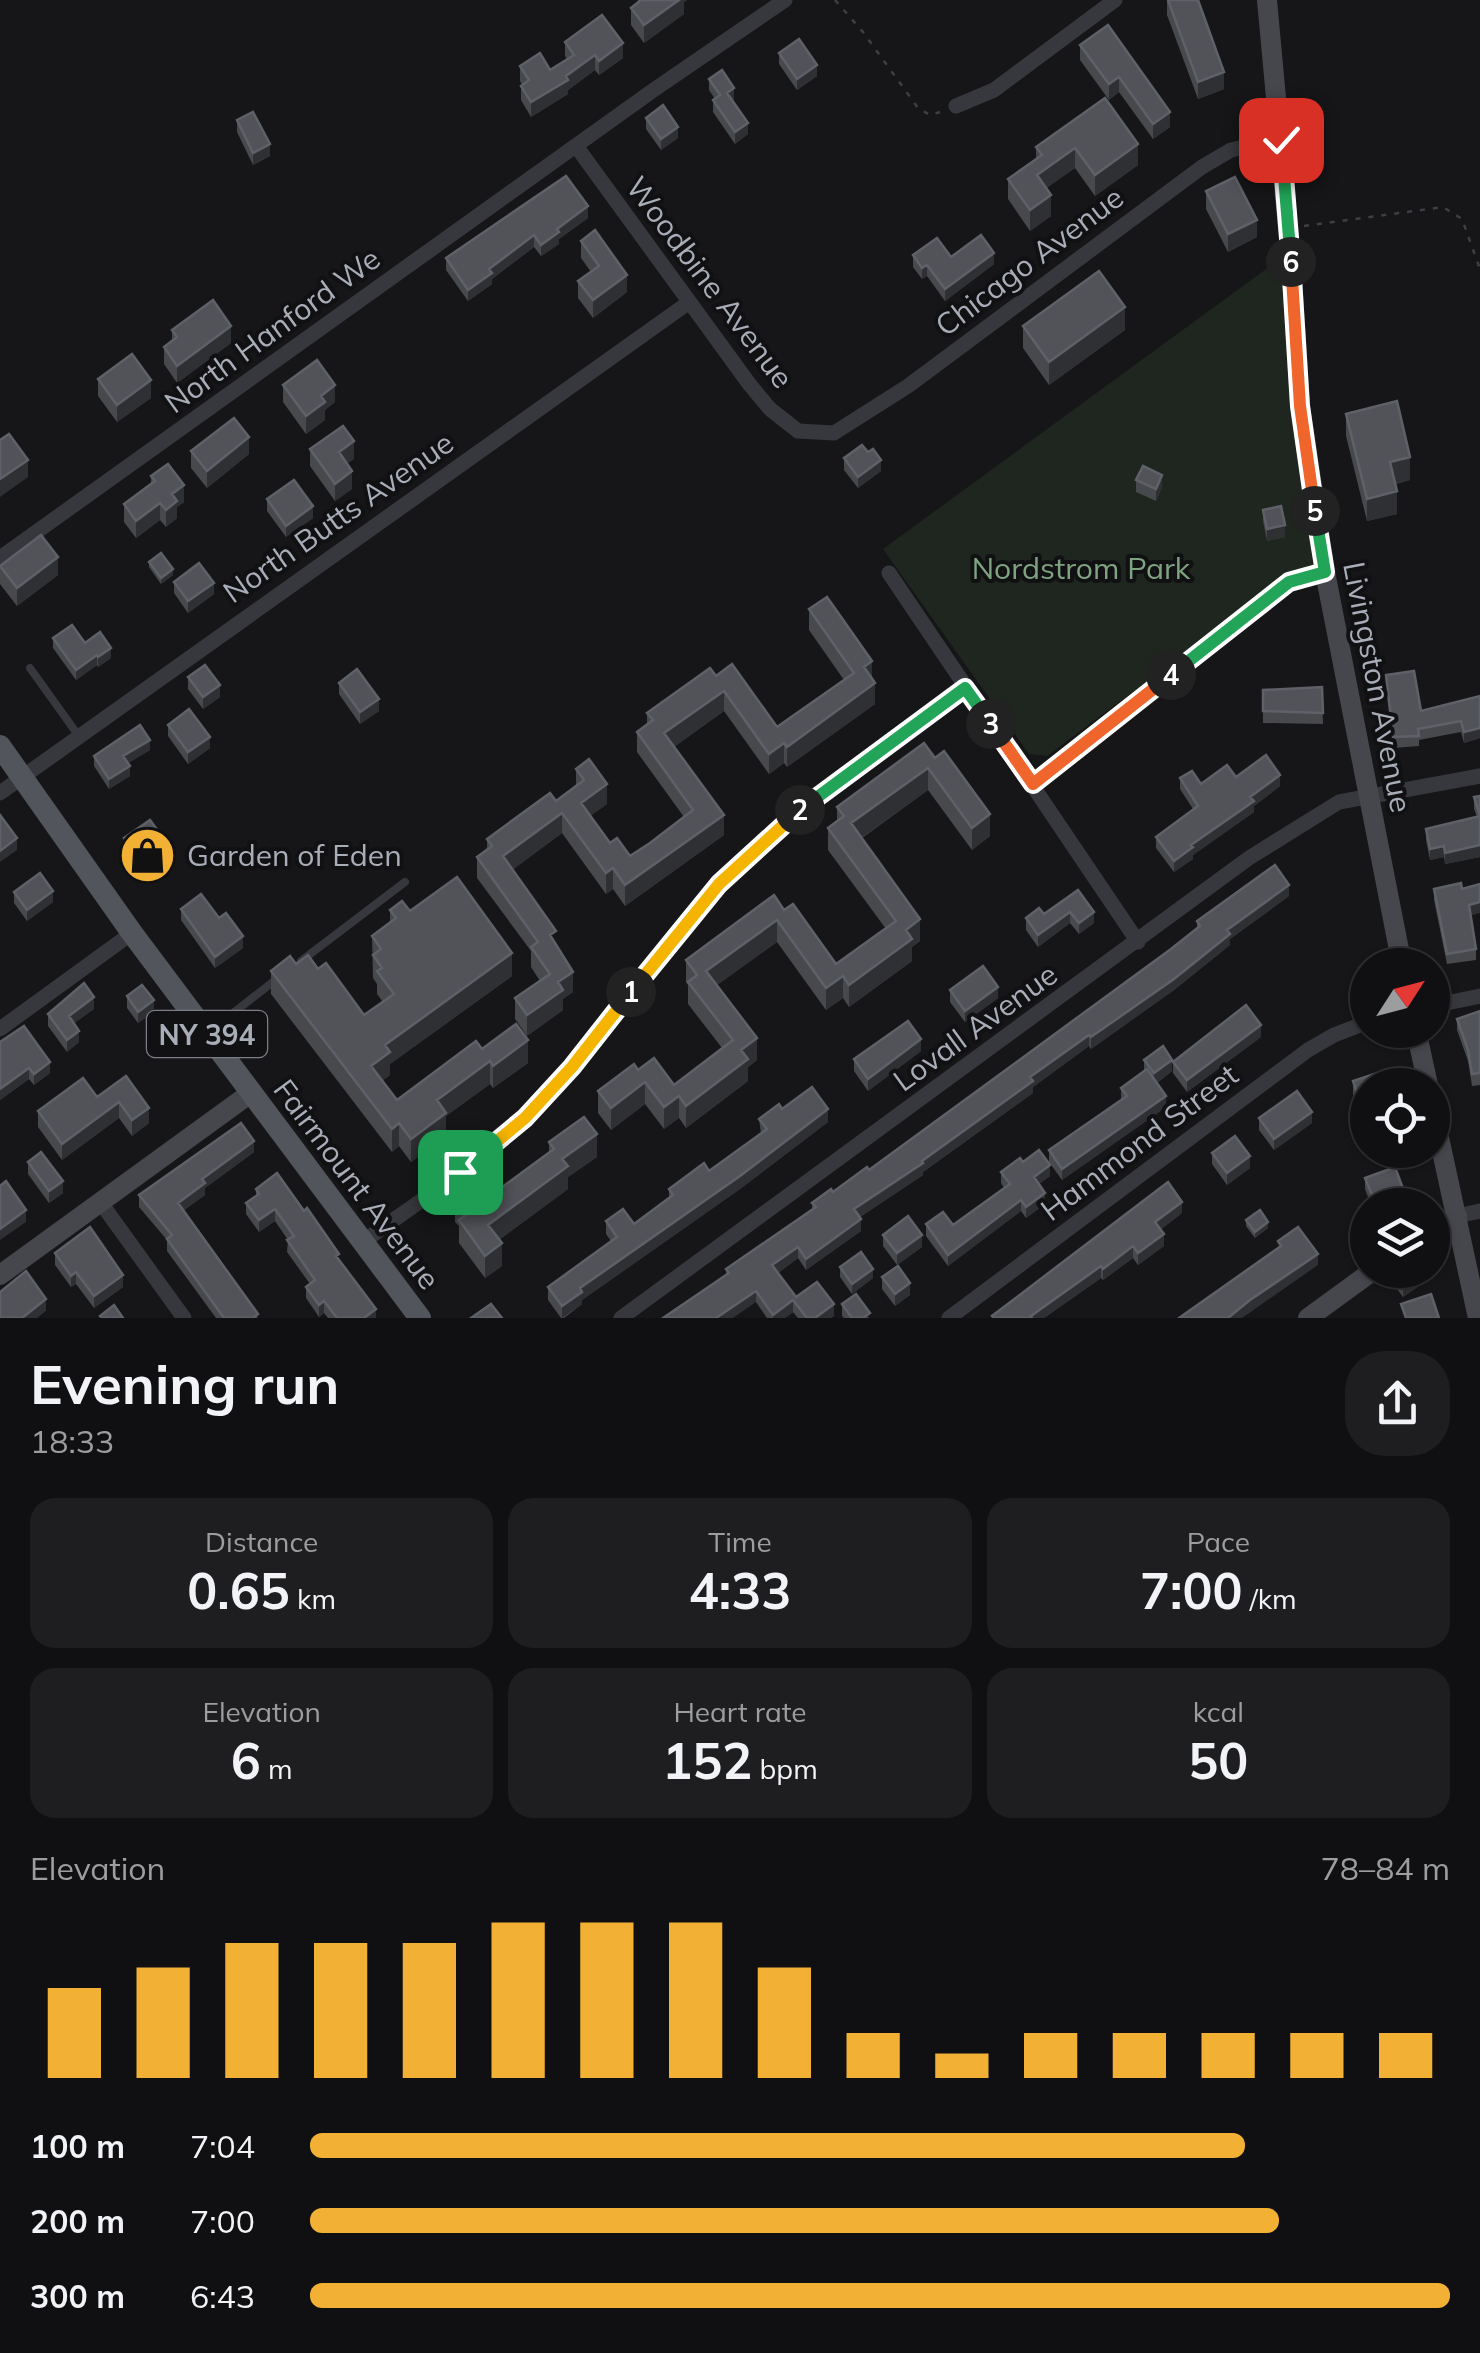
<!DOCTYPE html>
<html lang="en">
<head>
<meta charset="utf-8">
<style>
  body { margin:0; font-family:Mulish,sans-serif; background:#1e1e20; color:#f1f3f6; height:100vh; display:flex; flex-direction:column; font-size:38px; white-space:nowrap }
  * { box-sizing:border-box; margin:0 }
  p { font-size:32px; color:#9c9d9f }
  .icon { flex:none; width:55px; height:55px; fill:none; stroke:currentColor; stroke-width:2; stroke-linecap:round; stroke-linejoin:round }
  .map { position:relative; height:1318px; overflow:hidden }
  .sheet { display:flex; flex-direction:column; background:#101012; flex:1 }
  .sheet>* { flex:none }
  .needle { width:65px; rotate:54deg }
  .controls { position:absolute; left:1350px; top:948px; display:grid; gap:20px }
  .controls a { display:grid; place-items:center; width:100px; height:100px; border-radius:50%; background:#101012; box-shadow:0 2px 8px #0004,0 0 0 2px #303032; font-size:50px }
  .pin { position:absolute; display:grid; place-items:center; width:85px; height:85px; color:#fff; margin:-42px; border-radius:20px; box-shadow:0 5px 15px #0006 }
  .km { position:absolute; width:50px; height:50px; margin:-25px; border-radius:50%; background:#222; color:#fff; font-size:28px; line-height:50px; text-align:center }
  .round { display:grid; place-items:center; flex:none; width:105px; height:105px; border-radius:40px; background:#1e1e20 }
  .head { display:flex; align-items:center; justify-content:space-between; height:170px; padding:0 30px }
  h1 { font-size:55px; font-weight:700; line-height:75px }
  .stats { display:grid; grid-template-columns:repeat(3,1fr); gap:15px; height:170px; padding:10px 30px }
  .stats div { display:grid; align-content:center; border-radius:25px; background:#1e1e20; text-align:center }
  .stats b { font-size:50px; font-weight:700 }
  .stats small { font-size:28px; font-weight:400 }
  .stats p { font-size:28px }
  .chart { height:280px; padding:20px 30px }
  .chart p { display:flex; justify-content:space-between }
  .chart svg { width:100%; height:180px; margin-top:10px; stroke:#f2b134; stroke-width:6 }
  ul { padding:0 30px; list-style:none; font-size:32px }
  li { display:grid; grid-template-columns:160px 120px 1fr; align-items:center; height:75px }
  li i { height:25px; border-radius:12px; background:#f2b134 }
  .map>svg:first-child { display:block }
  .green { fill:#1e261f }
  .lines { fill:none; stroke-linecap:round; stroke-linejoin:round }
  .path { stroke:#3d3f44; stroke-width:2.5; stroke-dasharray:5 8; stroke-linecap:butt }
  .lane { stroke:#37383d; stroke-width:8 }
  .street { stroke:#37383d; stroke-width:15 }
  .secondary { stroke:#45474d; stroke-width:20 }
  .primary { stroke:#53555c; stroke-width:22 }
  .wall { fill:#47494d }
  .shaded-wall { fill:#2f3033 }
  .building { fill:#525359; stroke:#5f6168; stroke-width:2.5 }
  .split-1-casing { stroke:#fff; stroke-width:20 }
  .split-2-casing { stroke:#fff; stroke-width:20 }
  .split-3-casing { stroke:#fff; stroke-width:20 }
  .split-4-casing { stroke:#fff; stroke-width:20 }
  .split-5-casing { stroke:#fff; stroke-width:20 }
  .split-6-casing { stroke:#fff; stroke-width:20 }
  .split-7-casing { stroke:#fff; stroke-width:20 }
  .split-1 { stroke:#f5b400; stroke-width:12 }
  .split-2 { stroke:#f5b400; stroke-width:12 }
  .split-3 { stroke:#22a559; stroke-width:12 }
  .split-4 { stroke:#f0652b; stroke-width:12 }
  .split-5 { stroke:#22a559; stroke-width:12 }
  .split-6 { stroke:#f0652b; stroke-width:12 }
  .split-7 { stroke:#22a559; stroke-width:12 }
  .labels { text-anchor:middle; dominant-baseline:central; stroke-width:8; stroke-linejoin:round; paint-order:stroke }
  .shield { fill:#111113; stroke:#7b7e86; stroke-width:2.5 }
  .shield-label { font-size:28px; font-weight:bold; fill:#a8adb8 }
  .street-label { font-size:30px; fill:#a8adb8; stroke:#111113 }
  .park-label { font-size:30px; fill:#7fa381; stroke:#111113 }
  .poi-label { font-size:30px; fill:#a8adb8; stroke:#111113; text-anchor:start }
</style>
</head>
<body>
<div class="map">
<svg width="1480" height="1318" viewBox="0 0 1480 1318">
  <rect width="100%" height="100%" fill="#161618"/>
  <!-- green -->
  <path class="green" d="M1280,259l34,306 -45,25 -222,166 -18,-2 -146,-205z"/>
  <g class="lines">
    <!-- path -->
    <path class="path" d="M835,0l28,32 55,76 12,7 10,-3
      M1304,226l139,-19 19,12 18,50"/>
    <!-- lane -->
    <path class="lane" d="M30,668l48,67
      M301,961l104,-79
      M210,1031l68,-53"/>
    <!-- street -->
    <path class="street" d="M956,106l38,-16 121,-90
      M576,146l174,239 20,24 28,22 36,2 74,-47 294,-219 29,-17 50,-11
      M0,558l655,-469 130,-89
      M889,573l249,369
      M1033,784l256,-202 36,-10
      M0,793l688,-490
      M1432,1006l48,-10
      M0,1029l132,-96
      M101,1203l83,115
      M1457,1216l23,-5
      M363,1242c55,-40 114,-78 163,-125 73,-71 124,-162 195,-235 73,-74 161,-132 244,-194
      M621,1318l628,-460 90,-56 141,-26
      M949,1318l359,-268 26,-15 34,-13"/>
    <!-- secondary -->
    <path class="secondary" d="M1267,0l24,261 9,145 25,166 77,393
      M1416,1030l12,55
      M1432,1105l46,213
      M1432,1228l25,-12
      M0,1275l252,-183
      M1308,1318l66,-48"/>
    <!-- primary -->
    <path class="primary" d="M0,746l132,187 288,385"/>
  </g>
  <!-- wall -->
  <path class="wall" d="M638,0h49l-3,2v12l-40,29 -13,-18v-17l7,-6z
    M1167,0h31l26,89 -26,10 -31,-84z
    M1108,25l62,102 -17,12 -34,-47 -10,8 -29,-40v-15z
    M565,42l58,16 -24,17 -4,-5 -27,20v4l-37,23 -10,-17v-14l1,-1 -2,-4v-15l30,4 17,-11 -2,-3z
    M779,53l38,23 -20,14 -18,-26z
    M709,79l25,21h-1l15,34 -13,10 -22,-32v-12l2,-1 -6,-9z
    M1105,98l33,67 -43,31 -20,-28 -29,20 5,28 -21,15 -22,-32v-20l28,-20v-12z
    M646,118l32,20 -17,12 -15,-21z
    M237,120l33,36 -17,9 -16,-33z
    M1206,191l51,46 -29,15 -22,-43z
    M588,218l-29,21v5l-18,12 -7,-9 -42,32v5l-24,17 -22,-31v-12z
    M581,241l46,51 -34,26 -15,-20v-17l13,-9 -10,-14z
    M913,255l81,9 -49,37 -18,-25 -5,3 -9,-12z
    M1023,326l102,4 -76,55 -26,-37z
    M172,330l59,13 -54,40 -13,-19v-17l8,-6z
    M98,379l53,19 -34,24 -19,-26z
    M283,385l52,17 -10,8v10l-19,14 -23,-32z
    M1346,414l64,66 -14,4 1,30 -30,7 -21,-85z
    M310,449l44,10 -7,4 5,26 -17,12 -25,-35z
    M191,451l58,3 -42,34 -16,-20z
    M868,452l13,19 -23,17 -14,-18v-12z
    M151,476l33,26 -7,5v11l-11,9 -6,-7 -24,18 -12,-16v-18l27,-20z
    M1136,480l26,7 -6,14 -20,-9z
    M267,499l46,19 -27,19 -19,-26z
    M1263,510l22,27 -18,4 -4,-20z
    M149,562l24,13 -12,9 -12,-17z
    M0,566l58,9 -41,31 -17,-22z
    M174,582l40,12 -26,19 -14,-20z
    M809,609l63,70 3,25 -88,63 -3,-4 -15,11 -45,-63 -50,36 50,88 -99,71 -12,-17 -7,5 -44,-61 -50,37 44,74 17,48 -10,7v11l-36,26 -12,-17v-21l25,-17 -9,-14v-16l-54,-73v-21l10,-7v-11l69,-38 20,-14v-18l31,35 -17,12 20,27 20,13 20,-13 34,-26 -47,-65v-20l10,-8v-11l69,-37 61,51 67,-47 -35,-50z
    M53,638l32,5 26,15 -13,9 -1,-2 -21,15 -23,-32z
    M1386,675l35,36 59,-15v42l-16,5 -3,-11 -42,8v6l-26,2z
    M188,677l32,20 -17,12 -15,-20z
    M339,683l40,28 -19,13 -21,-30z
    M1322,687l1,37 -60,-1v-33z
    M168,725l42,23 -22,16 -20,-28z
    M924,743l66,93 -18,14 -44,-60 -66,48 58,103 -8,6v14l-63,46 -6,-9 -17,12 -49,-68 -60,43 40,75 -9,7v14l-62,47 -7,-10 -15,11 -19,-25 -34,26 -13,-17v-22l40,-21 36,15 48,-37 -34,-44v-19l-2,-3v-22l98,-50 52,54 50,-35 -58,-79v-22l9,-6v-15z
    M150,750l-22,13 2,13 -21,13 -15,-23v-10z
    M1236,777l44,9 -26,20v6l-61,43v4l-19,13 -18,-24v-11l37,-28 -13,-20v-11l21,6z
    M1480,796v61l-35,7 -1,-7 -14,3 -4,-20v-11l51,-12 -3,-8v-12z
    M124,838l47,23 -26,18 -21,-29z
    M1434,889l36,27 6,33v11l-29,4 -13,-64z
    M1078,890l16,33 -15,11 -9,-11 -32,24 -12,-17v-12l18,-4z
    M14,892l39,10 -26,19 -13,-18z
    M1289,896l-59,43v6l-56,45 -83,59 -2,-3 -56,41v6l-110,79v3l-63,42 1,14 -55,39 -8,-12 -20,15 18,24 38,19 -3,2h-33l-5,-6 -8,6h-18l-11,-16 -30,-27v-6l86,-59v-7l21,-11 36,-22 302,-221 26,-20v-8z
    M181,909l38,9 24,30 -28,20 -34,-48z
    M390,910l20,1 102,65 -122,88v11l-8,6 15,19 85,-51 46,14 -35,25 -3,-4 -44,32v20l-35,26 -12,-16 -7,6 -121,-158v-23l25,-7 22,5 46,46 19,-13 -6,-8v-10l-4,-6 -1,-42 18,-13z
    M950,990l48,8 -33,24 -15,-20z
    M127,996l27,16 -16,11 -11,-15z
    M94,1009l-20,14 5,19 -12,10 -19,-26v-12z
    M1480,1011v74l-8,1 -4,-25 -11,-31v-11z
    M1261,1037l-74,55 -14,-19v-11z
    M0,1042l50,31 -16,12 -5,-6 -29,21z
    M921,1051l-53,40 -14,-20v-12z
    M1144,1060l28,11 -15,12 9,24 -104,73 -13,-18v-12l72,-50v-12l23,-17z
    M126,1076l23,47 -17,13 -13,-18 -57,42 -24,-33v-16l59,-14z
    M1353,1081l15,4v58l-15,-45z
    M782,1109l46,13 -88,67 -158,111v4l-18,14h-3l-13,-18v-13l63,-46 -5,-7v-13l28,3 35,-26v-9l40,-18 52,-38 -2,-14z
    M1259,1118l53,5 -38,27 -15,-20z
    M549,1142l48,15 -29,20v12l-69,51 3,26 -17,12 -26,-35v-17l-4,-4v-23l46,-11 48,-35z
    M254,1152l-49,36v7l-21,15 74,108h-42l-49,-67v-11l-28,-33v-12z
    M1212,1153l38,15 -23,17 -15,-21z
    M28,1162l35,31 -14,10 -21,-29z
    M1023,1162l27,14 -11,8 6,20 -19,14 -5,-7 -73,55 -22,-30v-12l27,1 51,-37 -3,-5v-11z
    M1365,1178l40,27h-34l-6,-16z
    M256,1189l83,71 37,58h-48l-4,-5 -5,4 -13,-19v-11l4,-3 -23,-32 1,-12 -13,-19 -16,11 -13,-18v-11l10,-7z
    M1182,1213l-22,17 4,16 -26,19 -5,-7 -30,22 -2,-2 -57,40h-52v-2z
    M1246,1220l22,8 -13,10 -9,-12z
    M883,1235l39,12 -25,18 -14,-19z
    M55,1253l68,34 -29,21 -18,-24 -5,3 -16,-22z
    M840,1267l33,11 -21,16 -12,-17z
    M1430,1270v8l-27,19 -9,-12v-12z
    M882,1277l28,18 -15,11 -13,-17z
    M842,1304l28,14h-26l-2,-2z"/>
  <!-- shaded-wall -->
  <path class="shaded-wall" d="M679,0h8l-3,2v12l-40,29v-18z
    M623,43v15l-24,17v-14z
    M595,55v15l-27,20v4l-37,23v-15z
    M817,65v11l-20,14v-11z
    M1224,72v17l-26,10v-17z
    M1119,77v15l-10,8v-16z
    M734,88v12l-7,4v-11z
    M1170,112v15l-17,12v-15z
    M748,123v11l-13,10v-12z
    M678,127v11l-17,12v-11z
    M270,144v12l-17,9v-12z
    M1138,144v21l-43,31v-21z
    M1075,148v20l-38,27v-20z
    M1051,195v21l-21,15v-21z
    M588,206v12l-29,21v5l-18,12v-11l16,-16z
    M1257,220v17l-29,15v-18z
    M534,235v12l-42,32v5l-24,17v-11l21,-21z
    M994,253v11l-49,37v-12z
    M927,265v11l-5,3v-11z
    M627,275v17l-34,26v-18z
    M1125,307v23l-76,55v-23z
    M231,326v17l-54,40v-17z
    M151,380v18l-34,24v-17z
    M335,385v17l-10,8v10l-19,14v-18l15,-20z
    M249,437v17l-42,34v-17z
    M354,441v18l-15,10v-17z
    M1410,457v23l-20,5v-23z
    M28,460v17l-28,20v-18z
    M881,460v11l-23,17v-11z
    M352,471v18l-17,12v-17z
    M1162,475v12l-6,14v-12z
    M184,485v17l-7,5v11l-11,9v-17l6,-16z
    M1397,491v23l-30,7v-22z
    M160,503v17l-24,18v-17z
    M313,506v12l-27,19v-11z
    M1285,525v12l-18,4v-12z
    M58,557v18l-41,31v-18z
    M173,569v6l-12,9v-6z
    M214,583v11l-26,19v-12z
    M111,648v10l-13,9v-10z
    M97,655v10l-21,15v-10z
    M872,661v20l-8,-14z
    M875,683v21l-88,63v-20z
    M220,685v12l-17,12v-12z
    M724,691v20l-60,43v-21z
    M379,699v12l-19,13v-12z
    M1480,728v10l-16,5v-11z
    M210,737v11l-22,16v-12z
    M150,740v10l-27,16v-10z
    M784,743v20l-15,11v-20z
    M130,766v10l-21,13v-10z
    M928,768v22l-77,55v-22z
    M1280,775v11l-26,20v6l-61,43v4l-19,13v-11l17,-16 59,-48z
    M607,784v20l-26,19v-20z
    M562,813v20l-59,44v-21z
    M990,814v22l-18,14v-22z
    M724,815v20l-99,71v-21z
    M17,838v12l-17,12v-11z
    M1480,845v12l-35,7v-11z
    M1444,846v11l-14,3v-11z
    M171,849v12l-26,18v-12z
    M613,868v21l-7,5v-21z
    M1289,885v11l-59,43v6l-56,45 -83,59v-12l136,-107z
    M53,891v11l-26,19v-11z
    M1480,902v11l-11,3v-11z
    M1070,912v11l-32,24v-12z
    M1094,912v11l-15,11v-11z
    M920,919v22l-8,6v14l-63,46v-22l57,-55z
    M777,920v22l-71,51v-22z
    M243,936v12l-28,20v-11z
    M512,953v23l-122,88v11l-19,14v-23l14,-21z
    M573,972v20l-10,7v11l-36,26v-21l31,-33z
    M843,976v22l-17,12v-22z
    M998,987v11l-33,24v-11z
    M94,997v12l-25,18v-11z
    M154,1000v12l-16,11v-11z
    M1261,1025v12l-74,55v-12z
    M79,1031v11l-12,10v-12z
    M1089,1035v11l-56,41v6l-110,79v3l-69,46v-12l68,-48 108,-84z
    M757,1038v22l-9,7v14l-62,47v-22l55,-56z
    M921,1039v12l-53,40v-12z
    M528,1040v23l-35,25v-22z
    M1172,1060v11l-18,14v-12z
    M490,1061v23l-44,32v20l-35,26v-23l26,-39z
    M50,1062v11l-16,12v-11z
    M29,1068v11l-29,21v-11z
    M645,1082v22l-34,26v-22z
    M679,1096v22l-15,11v-22z
    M1166,1096v11l-104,73v-11z
    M119,1102v16l-57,42v-16z
    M149,1108v15l-17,13v-16z
    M828,1109v13l-88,67 -158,111v4l-20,14v-12l18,-18z
    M1312,1112v11l-38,27v-11z
    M399,1123v23l-7,6v-23z
    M597,1134v23l-29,20v12l-80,59v-23l74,-66z
    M254,1141v11l-49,36v7l-27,19v-11l24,-24z
    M1250,1156v12l-23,17v-12z
    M1050,1165v11l-16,12v-11z
    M63,1181v12l-14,10v-12z
    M1045,1193v11l-19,14v-11z
    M1405,1194v11h-29z
    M1021,1200v11l-73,55v-11z
    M1182,1202v11l-27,21v-12z
    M275,1209v12l-16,11v-12z
    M26,1210v12l-26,18v-11z
    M861,1219v12l-55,39v-11z
    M1268,1222v6l-13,10v-6z
    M1164,1234v12l-26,19v-12z
    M922,1235v12l-25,18v-12z
    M502,1243v23l-17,12v-22z
    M1133,1246v12l-30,22v-11z
    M798,1247v11l-26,19v-12z
    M1318,1254v11l-76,53h-14l22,-18z
    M1101,1266v12l-57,40h-13v-2z
    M873,1269v9l-21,16v-10z
    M1425,1270h5v8l-27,19v-11z
    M76,1272v12l-5,3v-11z
    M123,1275v12l-29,21v-12z
    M910,1283v12l-15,11v-12z
    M756,1291v11l-23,16h-17z
    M46,1299v12l-9,7h-15z
    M793,1300v12l-8,6h-12v-3z
    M324,1301v12l-5,4v-12z
    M834,1304v12l-3,2h-16z
    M376,1309v9h-12z"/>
  <!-- building -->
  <path class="building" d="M641,0h38l-35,25 -13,-17z
    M1168,0h30l26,72 -26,10z
    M602,15l21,28 -24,18 -4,-6 -29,21 2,4 -37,22 -10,-16 8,-6 -9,-14 20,-13 10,17 24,-15 -9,-13z
    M1108,25l62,87 -17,12 -34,-47 -10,7 -29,-39z
    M799,39l18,26 -20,14 -18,-26z
    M722,70l12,18 -7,5 21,30 -13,9 -22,-32 7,-5 -11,-16z
    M1105,98l33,46 -43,31 -20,-27 -38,27 14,20 -21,15 -22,-31 34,-24 -6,-8z
    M663,105l15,22 -17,12 -15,-21z
    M253,112l17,32 -17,9 -16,-33z
    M566,176l22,30 -31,23 2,3 -18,13 -7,-10 -45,34 3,4 -24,17 -22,-32z
    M1235,177l22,43 -29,14 -22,-43z
    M595,230l32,45 -34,25 -15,-19 21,-15 -18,-25z
    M981,235l13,18 -49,36 -18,-24 -5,3 -9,-13 24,-17 14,19z
    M1099,271l26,36 -76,55 -26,-36z
    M213,300l18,26 -54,40 -13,-19 13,-10 -5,-7z
    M132,354l19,26 -34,25 -19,-26z
    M317,360l18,25 -14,11 4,6 -19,14 -23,-31z
    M1397,401l13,56 -20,5 7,29 -30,8 -21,-85z
    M234,418l15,19 -42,34 -16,-20z
    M343,426l11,15 -15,11 13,19 -17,13 -25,-35z
    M9,434l19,26 -28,19v-39z
    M862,445l6,7 5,-3 8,11 -23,17 -14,-19z
    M168,464l16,21 -12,9 5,7 -11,9 -6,-7 -24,18 -12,-17 31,-23 -4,-5z
    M1143,466l19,9 -6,14 -20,-9z
    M294,480l19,26 -27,20 -19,-27z
    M1281,506l4,19 -18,4 -4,-19z
    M41,535l17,22 -41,31 -17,-22z
    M161,553l12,16 -12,9 -12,-16z
    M199,563l15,20 -26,18 -14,-19z
    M827,597l45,64 -8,6 11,16 -88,64 -3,-4 -15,11 -45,-63 -60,42 60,82 -99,70 -12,-17 -7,5 -44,-60 -59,43 53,75 -6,4 23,37 -15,10 5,8 -36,25 -12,-17 35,-24 -19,-27 7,-5 -61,-85 15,-11 -5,-7 63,-46 6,8 28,-21 -8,-11 13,-10 18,25 -26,19 29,40 7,-5 13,18 20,-13 43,-33 -56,-78 16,-12 -6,-7 63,-45 6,8 16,-12 45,63 77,-54 -45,-64z
    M72,625l13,18 15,-11 11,16 -13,9 -1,-2 -21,15 -23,-32z
    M205,665l15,20 -17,12 -15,-20z
    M357,669l22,30 -19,13 -21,-29z
    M1414,671l7,40 59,-15v32l-16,4 -3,-11 -43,8 1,7 -26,1 -7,-62z
    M1322,687l1,26 -60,-2v-21z
    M189,709l21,28 -22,15 -20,-27z
    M140,725l10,15 -27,16 7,10 -21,13 -15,-23z
    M924,743l11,15 9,-7 46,63 -18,14 -44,-60 -77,55 69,96 -14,11 6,9 -63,46 -6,-9 -17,12 -49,-68 -71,51 51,67 -16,12 7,9 -62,47 -7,-10 -15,11 -19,-25 -34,26 -13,-17 36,-27 4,6 16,-12 20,27 59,-45 -45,-58 9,-7 -11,-15 88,-65 10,15 9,-6 43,60 60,-43 -68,-93 16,-12 -7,-9z
    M1266,755l14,20 -30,22 4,4 -63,44 2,2 -19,14 -18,-24 42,-31 -18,-28 12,-7 9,13 26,-19 9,12z
    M1480,796v20l-6,-19z
    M0,815l17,23 -17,13z
    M1480,816v29l-35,8 -1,-7 -14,3 -4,-20z
    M150,820l21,29 -26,18 -21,-29z
    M1275,865l14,20 -62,45 3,4 -56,45 -83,58 -2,-2 -59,42 3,4 -111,80 1,2 -69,46 7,10 -55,40 -8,-12 -26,18 24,32 21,-15 17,22 -19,14h-8l-14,-18 -20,15 -17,-24 -40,27h-53l66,-45 -3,-4 90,-62 -4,-4 19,-14 2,3 34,-25 2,3 302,-221 29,-23 -3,-5z
    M40,873l13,18 -26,19 -13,-18z
    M457,877l55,76 -127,92 5,7 -19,14 26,34 79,-59 6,8 34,-25 12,16 -35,26 -3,-5 -53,39 9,13 -35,26 -12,-16 -7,6 -121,-158 19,-15 6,8 12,-9 10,14 8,-6 38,52 30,-21 -17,-23 5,-3 -9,-13 8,-6 -9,-13 24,-18 -6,-8 12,-9 8,10z
    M1461,883l1,6 18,-5v18l-11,3 7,44 -29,5 -13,-65z
    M1078,890l16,22 -15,11 -9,-11 -32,23 -12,-17 13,-10 5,6z
    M201,894l18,24 7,-5 17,23 -28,21 -34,-48z
    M983,966l15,21 -33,24 -15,-21z
    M84,983l10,14 -25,19 10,15 -12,9 -19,-26z
    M142,985l12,15 -16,12 -11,-16z
    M1246,1005l15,20 -74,55 -14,-18z
    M1480,1011v62l-8,1 -4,-24 -11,-31z
    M908,1021l13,18 -53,40 -14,-20z
    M24,1026l26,36 -16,12 -5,-6 -29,21v-47z
    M1163,1046l9,14 -18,13 -10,-13z
    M1147,1069l19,27 -104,73 -13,-19 78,-54 -6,-8z
    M1380,1072l4,13h-16v41l-15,-45z
    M126,1076l23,32 -17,12 -13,-18 -57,42 -24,-33 45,-33 14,19z
    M812,1087l16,22 -88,67 -160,112 2,4 -20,14 -14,-19 69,-50 -11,-16 17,-12 11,15 39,-29 -4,-6 35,-26 5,8 58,-42 -8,-10 20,-15 3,5z
    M1297,1091l15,21 -38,27 -15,-21z
    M584,1117l13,17 -35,25 6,7 -80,59 14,18 -17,13 -26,-36 8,-6 -12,-15 36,-26 10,15 53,-39 -5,-7z
    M241,1123l13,18 -52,38 3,4 -27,20 80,111 -5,4h-29l-57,-79 5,-4 -33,-40z
    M1235,1136l15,20 -23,17 -15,-20z
    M1039,1150l11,15 -16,12 11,16 -19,14 -5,-7 -73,55 -22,-31 17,-12 10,13 57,-41 -9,-12 19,-14 3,4z
    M41,1152l22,29 -14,10 -21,-29z
    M1395,1167l10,27 -29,11 -11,-27z
    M277,1173l27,38 3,-3 32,46 -3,2 40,53 -12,9h-27l-13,-17 -5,4 -13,-18 9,-7 -28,-40 7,-4 -19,-27 -16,11 -13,-17 13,-9 -3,-5z
    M6,1181l20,29 -26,19v-43z
    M1168,1182l14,20 -27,20 9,12 -26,19 -5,-7 -30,23 -2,-3 -70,50 1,2h-38l-2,-2z
    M1260,1210l8,12 -13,10 -9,-12z
    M908,1216l14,19 -25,18 -14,-18z
    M90,1227l33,48 -29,21 -18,-24 -5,4 -16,-23z
    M1298,1227l20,27 -68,46 -22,18h-49l102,-72 -3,-5z
    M861,1252l12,17 -21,15 -12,-17z
    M898,1266l12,17 -15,11 -13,-17z
    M1398,1270h27l-22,16 -9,-13z
    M26,1271l20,28 -24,19h-22v-26z
    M856,1294l14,19 -7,5h-11l-10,-14z
    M1431,1294l8,24h-33l-5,-14z
    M491,1304l11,14h-31z
    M114,1305l9,13h-21l-2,-2z"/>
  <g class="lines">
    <defs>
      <path id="split-1" d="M460,1172l65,-54 47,-51 59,-75"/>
      <path id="split-2" d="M631,992l88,-108 81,-74"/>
      <path id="split-3" d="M800,810l165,-122 26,36"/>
      <path id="split-4" d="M991,724l42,60 138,-109"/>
      <path id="split-5" d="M1171,675l118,-93 36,-10 -10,-61"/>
      <path id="split-6" d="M1291,262l9,144 15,105"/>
      <path id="split-7" d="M1281,140l10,122"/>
    </defs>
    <!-- split-1 casing -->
    <use href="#split-1" class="split-1-casing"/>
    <!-- split-2 casing -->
    <use href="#split-2" class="split-2-casing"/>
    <!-- split-3 casing -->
    <use href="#split-3" class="split-3-casing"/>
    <!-- split-4 casing -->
    <use href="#split-4" class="split-4-casing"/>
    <!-- split-5 casing -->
    <use href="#split-5" class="split-5-casing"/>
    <!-- split-6 casing -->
    <use href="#split-6" class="split-6-casing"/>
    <!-- split-7 casing -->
    <use href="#split-7" class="split-7-casing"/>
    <!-- split-1 -->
    <use href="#split-1" class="split-1"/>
    <!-- split-2 -->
    <use href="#split-2" class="split-2"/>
    <!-- split-3 -->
    <use href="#split-3" class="split-3"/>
    <!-- split-4 -->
    <use href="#split-4" class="split-4"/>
    <!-- split-5 -->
    <use href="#split-5" class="split-5"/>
    <!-- split-6 -->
    <use href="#split-6" class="split-6"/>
    <!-- split-7 -->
    <use href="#split-7" class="split-7"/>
  </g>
  <!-- icons -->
  <defs>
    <symbol id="shop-disc" viewBox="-11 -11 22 22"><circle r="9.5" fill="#f2b134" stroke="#111113"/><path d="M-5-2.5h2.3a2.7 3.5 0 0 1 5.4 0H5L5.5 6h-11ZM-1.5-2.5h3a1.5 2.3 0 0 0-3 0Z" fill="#111"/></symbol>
  </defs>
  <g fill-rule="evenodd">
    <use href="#shop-disc" x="116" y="824" width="63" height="63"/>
  </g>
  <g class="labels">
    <!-- shield labels -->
    <rect class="shield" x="147" y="1011" width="120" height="46" rx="8"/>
    <g class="shield-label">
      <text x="207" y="1034">NY 394</text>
    </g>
    <!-- street labels -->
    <g class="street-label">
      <text transform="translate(1029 261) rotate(-37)">Chicago Avenue</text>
      <text transform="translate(710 282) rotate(53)">Woodbine Avenue</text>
      <text transform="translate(272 330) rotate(-36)">North Hanford We</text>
      <text transform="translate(338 517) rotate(-35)">North Butts Avenue</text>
      <text transform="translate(1378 687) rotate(79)">Livingston Avenue</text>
      <text transform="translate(975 1027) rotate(-36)">Lovall Avenue</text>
      <text transform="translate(1139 1142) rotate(-37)">Hammond Street</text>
      <text transform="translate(357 1184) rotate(53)">Fairmount Avenue</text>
    </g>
    <!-- park labels -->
    <g class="park-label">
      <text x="1081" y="568">Nordstrom Park</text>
    </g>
    <!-- poi labels -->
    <g class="poi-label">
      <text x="187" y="855">Garden of Eden</text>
    </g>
  </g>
</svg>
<div class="controls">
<a><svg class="needle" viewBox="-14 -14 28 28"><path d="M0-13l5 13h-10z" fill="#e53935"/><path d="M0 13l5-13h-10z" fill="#9c9d9f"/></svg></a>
<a><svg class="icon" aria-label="locate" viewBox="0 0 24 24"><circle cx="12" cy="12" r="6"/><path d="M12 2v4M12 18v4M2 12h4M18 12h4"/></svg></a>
<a><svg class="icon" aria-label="layers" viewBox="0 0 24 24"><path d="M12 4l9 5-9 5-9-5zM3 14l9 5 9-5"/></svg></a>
</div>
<div class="pin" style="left:460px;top:1172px;background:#1e9e55"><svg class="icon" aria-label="arrive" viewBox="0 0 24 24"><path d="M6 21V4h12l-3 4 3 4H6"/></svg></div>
<div class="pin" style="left:1281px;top:140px;background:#d93025"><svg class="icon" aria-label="check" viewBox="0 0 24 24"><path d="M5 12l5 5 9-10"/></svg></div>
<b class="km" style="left:631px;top:992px">1</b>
<b class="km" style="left:800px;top:810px">2</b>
<b class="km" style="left:991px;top:724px">3</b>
<b class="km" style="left:1171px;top:675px">4</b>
<b class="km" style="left:1315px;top:511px">5</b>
<b class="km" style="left:1291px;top:262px">6</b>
</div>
<section class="sheet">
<div class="head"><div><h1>Evening run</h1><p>18:33</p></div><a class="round"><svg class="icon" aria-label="share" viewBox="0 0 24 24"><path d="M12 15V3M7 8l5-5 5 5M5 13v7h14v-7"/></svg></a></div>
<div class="stats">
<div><p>Distance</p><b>0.65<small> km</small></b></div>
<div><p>Time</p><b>4:33</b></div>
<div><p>Pace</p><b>7:00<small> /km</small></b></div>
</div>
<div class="stats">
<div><p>Elevation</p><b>6<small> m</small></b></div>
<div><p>Heart rate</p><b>152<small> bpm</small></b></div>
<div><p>kcal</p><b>50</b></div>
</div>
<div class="chart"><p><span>Elevation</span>78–84 m</p>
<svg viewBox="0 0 160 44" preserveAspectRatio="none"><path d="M5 44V22M15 44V17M25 44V11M35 44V11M45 44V11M55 44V6M65 44V6M75 44V6M85 44V17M95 44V33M105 44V38M115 44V33M125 44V33M135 44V33M145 44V33M155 44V33"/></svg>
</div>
<ul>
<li><b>100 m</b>7:04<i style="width:82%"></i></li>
<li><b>200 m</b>7:00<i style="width:85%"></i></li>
<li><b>300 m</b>6:43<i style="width:100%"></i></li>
</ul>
</section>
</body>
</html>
